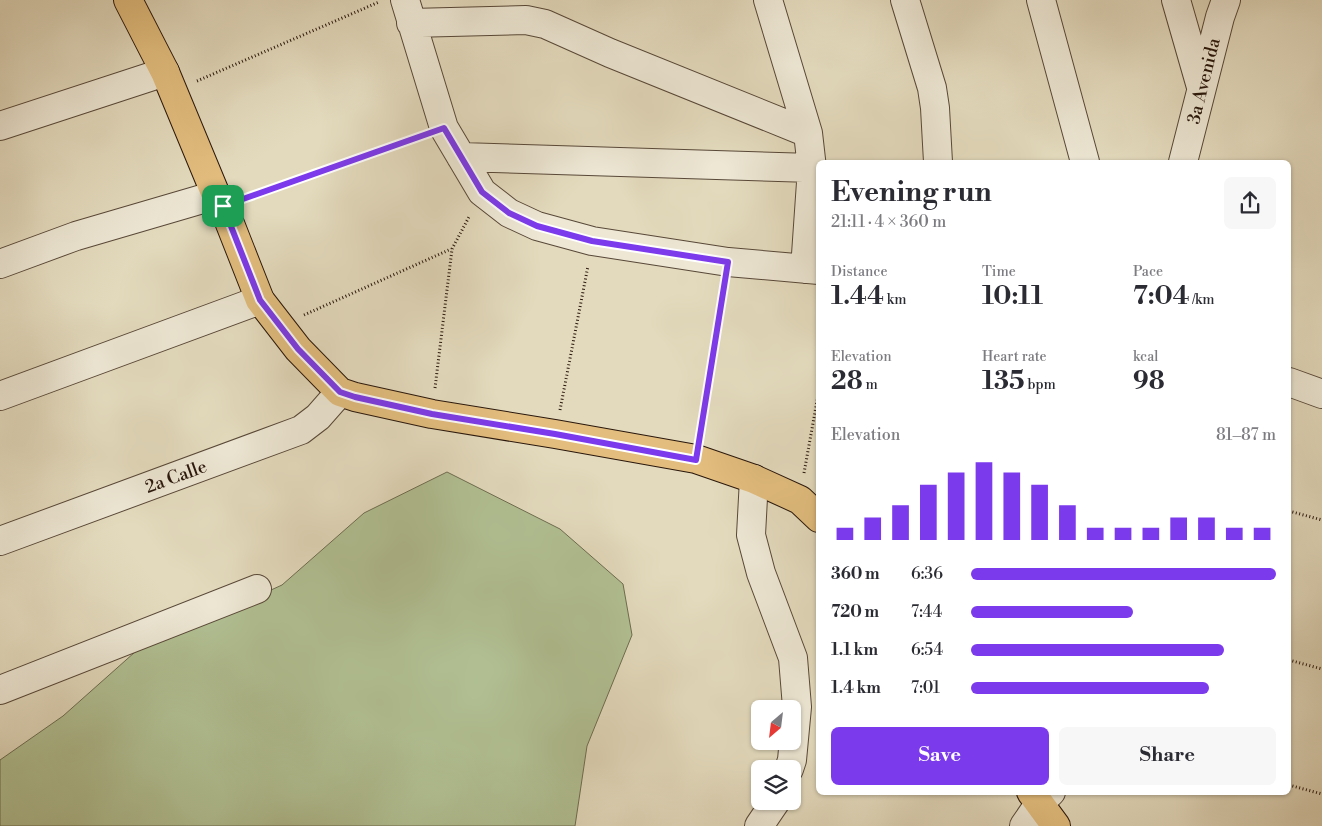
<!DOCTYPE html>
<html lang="en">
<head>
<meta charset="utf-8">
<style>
  body { margin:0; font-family:"Libre Bodoni",serif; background:#f7f7f7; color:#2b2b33; height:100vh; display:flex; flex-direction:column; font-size:19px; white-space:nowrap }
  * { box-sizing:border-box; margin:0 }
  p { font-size:16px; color:#7c7c81 }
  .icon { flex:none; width:28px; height:28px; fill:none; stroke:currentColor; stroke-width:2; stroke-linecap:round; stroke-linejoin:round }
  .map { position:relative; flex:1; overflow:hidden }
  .details { position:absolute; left:816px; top:160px; width:475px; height:635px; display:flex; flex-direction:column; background:#fff; border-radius:8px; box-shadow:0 1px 4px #0004 }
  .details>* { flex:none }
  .needle { width:32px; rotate:208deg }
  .fabs { position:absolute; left:751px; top:700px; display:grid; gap:10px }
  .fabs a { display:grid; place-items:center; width:50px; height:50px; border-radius:8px; background:#fff; box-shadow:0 1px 4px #0004; font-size:25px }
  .pin { position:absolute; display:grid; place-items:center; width:42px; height:42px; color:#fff; margin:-21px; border-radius:10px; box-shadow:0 2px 8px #0006 }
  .round { display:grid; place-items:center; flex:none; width:52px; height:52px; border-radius:8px; background:#f7f7f7 }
  .head { display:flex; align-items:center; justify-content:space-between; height:85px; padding:0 15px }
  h1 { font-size:28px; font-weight:800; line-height:38px }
  .metrics { display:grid; grid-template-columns:repeat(3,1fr); gap:8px; height:85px; padding:5px 15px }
  .metrics div { display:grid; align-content:center }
  .metrics b { font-size:25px; font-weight:800 }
  .metrics small { font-size:14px; font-weight:400 }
  .metrics p { font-size:14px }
  .chart { height:140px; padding:10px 15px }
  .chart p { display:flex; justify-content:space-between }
  .chart svg { width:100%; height:90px; margin-top:5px; stroke:#7c3aed; stroke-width:6 }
  .action { display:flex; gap:10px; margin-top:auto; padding:10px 15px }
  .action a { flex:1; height:58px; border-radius:8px; background:#7c3aed; color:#fff; font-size:20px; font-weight:800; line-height:58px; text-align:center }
  .action a+a { background:#f7f7f7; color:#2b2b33 }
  ul { padding:0 15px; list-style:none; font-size:16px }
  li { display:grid; grid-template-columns:80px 60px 1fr; align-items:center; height:38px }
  li i { height:12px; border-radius:6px; background:#7c3aed }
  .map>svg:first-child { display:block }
  .green { fill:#b1c093; stroke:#6d6c50 }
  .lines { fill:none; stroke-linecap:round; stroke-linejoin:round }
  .minor-casing { stroke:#584838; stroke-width:30 }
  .major-casing { stroke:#29170c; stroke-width:30 }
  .path { stroke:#29170c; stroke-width:3; stroke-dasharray:1 2.5; stroke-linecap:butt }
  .minor { stroke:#ede7d4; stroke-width:28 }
  .major { stroke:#e2bd7e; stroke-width:28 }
  .route-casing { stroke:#fff; stroke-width:10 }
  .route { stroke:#7c3aed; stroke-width:6 }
  .labels { text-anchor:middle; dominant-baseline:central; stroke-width:5; stroke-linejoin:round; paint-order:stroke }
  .street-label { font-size:18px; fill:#29170c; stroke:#ede7d4 }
</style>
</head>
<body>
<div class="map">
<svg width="1322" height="826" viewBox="0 0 1322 826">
  <rect width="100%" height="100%" fill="#e3dabd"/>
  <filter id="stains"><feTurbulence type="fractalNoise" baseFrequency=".004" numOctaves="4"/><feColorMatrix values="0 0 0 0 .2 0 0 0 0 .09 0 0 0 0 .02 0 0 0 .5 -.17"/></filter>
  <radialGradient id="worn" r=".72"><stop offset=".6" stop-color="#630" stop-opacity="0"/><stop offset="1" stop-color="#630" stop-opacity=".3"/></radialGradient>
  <!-- green -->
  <path class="green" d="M447,472l113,57 63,55 9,51 -45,111 -12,80h-575v-66l63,-44 72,-64 147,-67 82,-72z"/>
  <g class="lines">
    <defs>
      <path id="minor" d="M405,0l39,128 38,64 27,21 28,13 55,15 136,21 91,8
        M768,0l40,133 4,35 -7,101
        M905,0l27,88 3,20 3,54
        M1041,0l44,162
        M1176,0l25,87
        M411,23l115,-3 19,4 65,29 198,80
        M0,126l165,-54
        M461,157l351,11
        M1183,162l37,-145 6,-17
        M0,264l76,-28 140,-41
        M1289,382l33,12
        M0,396l260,-96
        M754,479l-3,56 10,38 32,85 4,49 -5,53 -3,9
        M0,541l301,-111 17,-13 22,-25
        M0,690l257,-101
        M759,826l17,-25
        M1024,826l15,-22 12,-12"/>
      <path id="major" d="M128,0l37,72 51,123 7,11 37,94 38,49 42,43 15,5 77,17 123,20 141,25 58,20 46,21 19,18
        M1031,792l25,34"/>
    </defs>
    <!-- minor casing -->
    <use href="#minor" class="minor-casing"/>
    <!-- major casing -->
    <use href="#major" class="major-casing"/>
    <!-- path -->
    <path class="path" d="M197,81l182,-79
      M247,198l173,-61
      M304,315l147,-66
      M435,388l17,-139 18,-34
      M560,410l28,-144
      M700,434l24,-147
      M804,473l15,-83
      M1289,511l33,9
      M1289,660l33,9
      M1289,785l33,9"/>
    <!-- minor -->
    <use href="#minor" class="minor"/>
    <!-- major -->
    <use href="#major" class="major"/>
  </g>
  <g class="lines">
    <defs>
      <path id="route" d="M444,128l38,64 27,21 28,13 55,15 136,21 -32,198 -141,-26 -123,-20 -77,-17 -15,-5 -42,-43 -38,-49 -37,-94z"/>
    </defs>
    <!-- route casing -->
    <use href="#route" class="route-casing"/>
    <!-- route -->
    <use href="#route" class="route"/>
  </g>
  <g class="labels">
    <!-- street labels -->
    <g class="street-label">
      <text transform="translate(1204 81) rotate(-76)">3a Avenida</text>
      <text transform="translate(176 477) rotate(-20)">2a Calle</text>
    </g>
  </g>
  <rect width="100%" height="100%" filter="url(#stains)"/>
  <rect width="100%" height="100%" fill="url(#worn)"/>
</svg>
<div class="fabs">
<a><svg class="needle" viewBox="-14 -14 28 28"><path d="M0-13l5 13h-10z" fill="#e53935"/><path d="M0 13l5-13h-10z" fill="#7c7c81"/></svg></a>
<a><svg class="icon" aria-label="layers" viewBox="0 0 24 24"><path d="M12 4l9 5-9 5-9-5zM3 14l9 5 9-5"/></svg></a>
</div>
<div class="pin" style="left:223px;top:206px;background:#1e9e55"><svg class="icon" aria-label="arrive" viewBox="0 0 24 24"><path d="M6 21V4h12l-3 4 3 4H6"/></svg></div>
<section class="details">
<div class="head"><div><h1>Evening run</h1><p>21:11 · 4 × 360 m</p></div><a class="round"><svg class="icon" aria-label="share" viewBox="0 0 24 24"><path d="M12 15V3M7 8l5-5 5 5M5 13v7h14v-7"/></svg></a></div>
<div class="metrics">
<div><p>Distance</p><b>1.44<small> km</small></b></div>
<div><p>Time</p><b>10:11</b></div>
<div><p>Pace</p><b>7:04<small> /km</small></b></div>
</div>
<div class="metrics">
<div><p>Elevation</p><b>28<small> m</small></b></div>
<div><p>Heart rate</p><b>135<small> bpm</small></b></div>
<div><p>kcal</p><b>98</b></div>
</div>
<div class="chart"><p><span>Elevation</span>81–87 m</p>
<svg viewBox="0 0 160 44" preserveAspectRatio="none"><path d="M5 44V38M15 44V33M25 44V27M35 44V17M45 44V11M55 44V6M65 44V11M75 44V17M85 44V27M95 44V38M105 44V38M115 44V38M125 44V33M135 44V33M145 44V38M155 44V38"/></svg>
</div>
<ul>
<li><b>360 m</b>6:36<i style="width:100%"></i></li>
<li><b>720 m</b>7:44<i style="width:53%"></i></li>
<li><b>1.1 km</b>6:54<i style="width:83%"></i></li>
<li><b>1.4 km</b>7:01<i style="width:78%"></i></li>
</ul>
<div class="action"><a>Save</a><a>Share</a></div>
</section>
</div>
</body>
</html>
